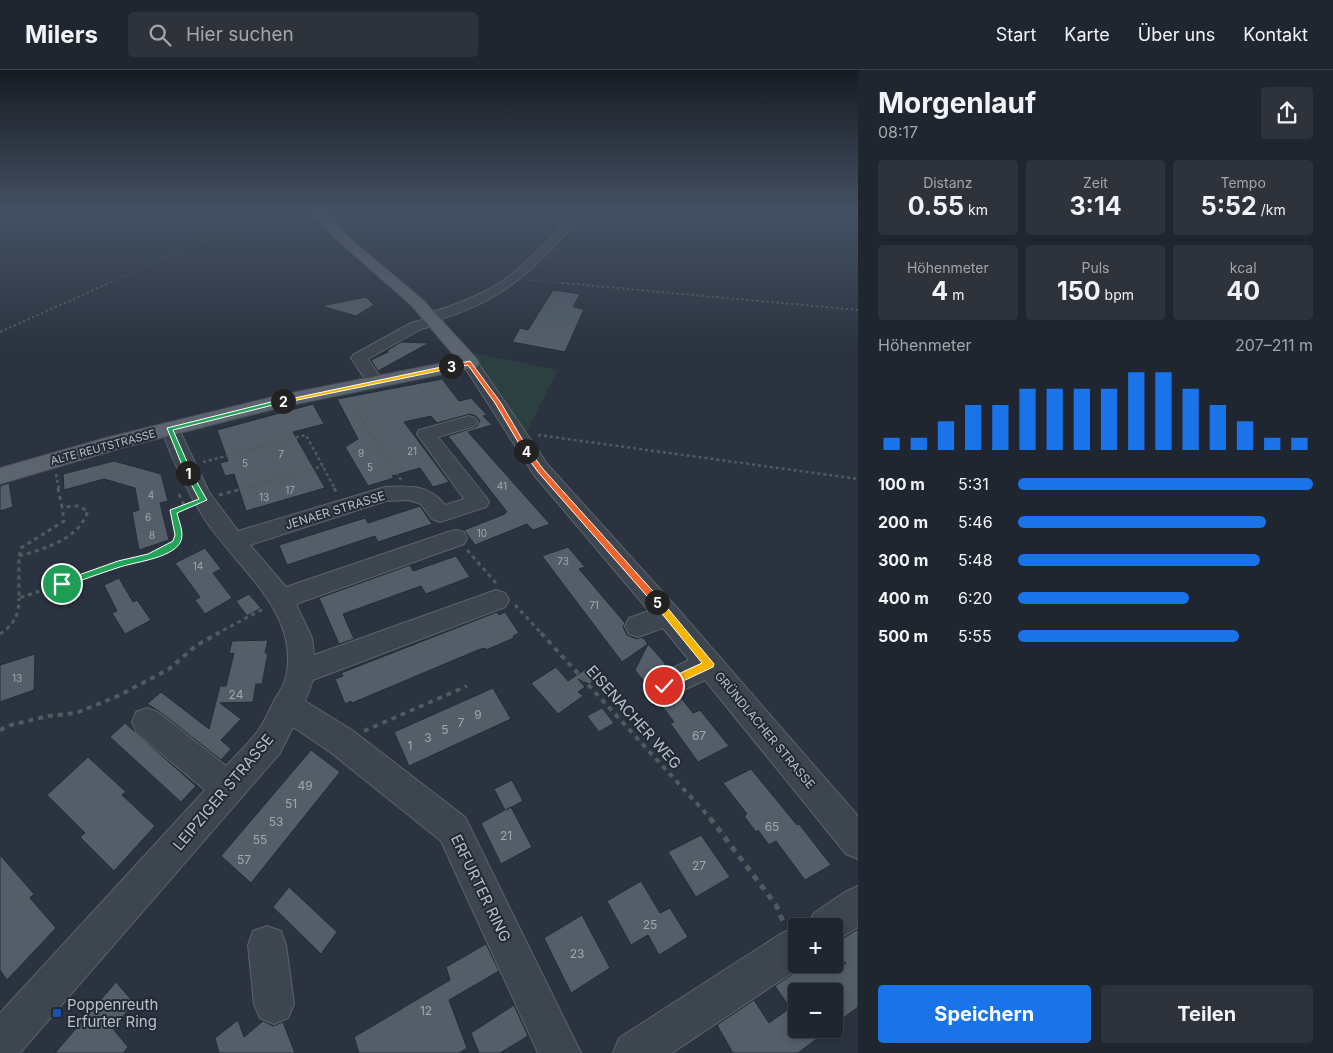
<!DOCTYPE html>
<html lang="de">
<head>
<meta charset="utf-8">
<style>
  body { margin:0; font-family:Inter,sans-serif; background:#2d323b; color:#f1f3f6; height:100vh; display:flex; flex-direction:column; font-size:19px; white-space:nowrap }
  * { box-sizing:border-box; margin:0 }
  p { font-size:16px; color:#a2a5aa }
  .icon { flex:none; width:28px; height:28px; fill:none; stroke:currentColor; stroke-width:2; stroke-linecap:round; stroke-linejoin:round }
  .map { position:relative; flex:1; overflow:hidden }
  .panel { display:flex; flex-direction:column; background:#20262f; width:475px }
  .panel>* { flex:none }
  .tools { position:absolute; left:788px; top:848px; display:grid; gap:10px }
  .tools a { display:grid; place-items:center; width:55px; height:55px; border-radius:5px; background:#20262f; box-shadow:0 2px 8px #0003,0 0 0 1px #3d434b; font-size:25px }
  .pin { position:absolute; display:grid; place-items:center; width:42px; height:42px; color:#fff; margin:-21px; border:2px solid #fff; border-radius:50%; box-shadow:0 1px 5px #0007 }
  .km { position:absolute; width:25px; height:25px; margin:-12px; border-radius:50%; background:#222; color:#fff; font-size:14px; line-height:25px; text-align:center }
  .round { display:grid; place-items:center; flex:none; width:52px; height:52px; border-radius:5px; background:#2d323b }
  .headline { display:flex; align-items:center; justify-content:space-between; height:85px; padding:0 20px }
  h1 { font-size:28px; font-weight:700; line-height:38px }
  .metrics { display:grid; grid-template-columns:repeat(3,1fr); gap:8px; height:85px; padding:5px 20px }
  .metrics div { display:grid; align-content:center; border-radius:5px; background:#2d323b; text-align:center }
  .metrics b { font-size:25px; font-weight:700 }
  .metrics small { font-size:14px; font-weight:400 }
  .metrics p { font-size:14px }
  .chart { height:140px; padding:10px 20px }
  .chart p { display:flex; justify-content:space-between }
  .chart svg { width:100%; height:90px; margin-top:5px; stroke:#1a73e8; stroke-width:6 }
  .primary-button { display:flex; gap:10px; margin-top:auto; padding:10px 20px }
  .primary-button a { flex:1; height:58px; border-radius:5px; background:#1a73e8; color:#fff; font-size:20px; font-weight:700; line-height:58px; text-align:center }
  .primary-button a+a { background:#2d323b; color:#f1f3f6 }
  ul { padding:0 20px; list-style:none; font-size:16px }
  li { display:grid; grid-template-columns:80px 60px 1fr; align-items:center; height:38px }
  li i { height:12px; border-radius:6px; background:#1a73e8 }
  header { display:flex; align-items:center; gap:30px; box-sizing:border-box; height:70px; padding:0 25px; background:#20262f; border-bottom:1px solid #3d434b }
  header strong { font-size:24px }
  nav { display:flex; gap:28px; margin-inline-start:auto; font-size:18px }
  .search { width:350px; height:45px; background:#2d323b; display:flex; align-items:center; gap:12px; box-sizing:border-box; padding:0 18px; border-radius:5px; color:#a2a5aa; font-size:19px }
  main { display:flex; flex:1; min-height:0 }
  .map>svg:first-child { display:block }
  .green { fill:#2c4041 }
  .building { fill:#535e69; stroke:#242c36 }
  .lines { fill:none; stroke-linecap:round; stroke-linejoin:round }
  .minor-casing { stroke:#5b636d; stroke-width:2 }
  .major-casing { stroke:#474e58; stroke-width:2 }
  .path-far5 { stroke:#4c5d5f; stroke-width:1; stroke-dasharray:2 2; stroke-linecap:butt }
  .path-far4 { stroke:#4c5d5f; stroke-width:2; stroke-dasharray:2.5 2.5; stroke-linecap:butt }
  .path-far3 { stroke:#4c5d5f; stroke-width:2.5; stroke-dasharray:3 3; stroke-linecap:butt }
  .path-far2 { stroke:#4c5d5f; stroke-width:3; stroke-dasharray:4 4; stroke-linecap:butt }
  .path-far1 { stroke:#4c5d5f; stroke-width:4; stroke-dasharray:5 5; stroke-linecap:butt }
  .path { stroke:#4c5d5f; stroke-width:5; stroke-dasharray:6 6; stroke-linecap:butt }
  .minor { fill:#3d454f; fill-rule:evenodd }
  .major { fill:#5c646f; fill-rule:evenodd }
  .split-1 { fill:#22a559; stroke:#fff }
  .split-2 { fill:#22a559; stroke:#fff }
  .split-3 { fill:#f5b400; stroke:#fff }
  .split-4 { fill:#f0652b; stroke:#fff }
  .split-5 { fill:#f0652b; stroke:#fff }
  .split-6 { fill:#f5b400; stroke:#fff }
  .transit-dot { fill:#1a4fb4; stroke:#222a35; stroke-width:2 }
  .labels { text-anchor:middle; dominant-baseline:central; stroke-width:4; stroke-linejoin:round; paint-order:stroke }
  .number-label { font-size:10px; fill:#a0a8b2 }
  .far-street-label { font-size:11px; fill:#bac0ca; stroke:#222a35 }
  .street-label { font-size:12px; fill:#bac0ca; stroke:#222a35 }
  .near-number-label { font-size:12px; fill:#a0a8b2 }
  .near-street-label { font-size:15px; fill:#bac0ca; stroke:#222a35 }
  .near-poi-label { font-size:15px; fill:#bac0ca; stroke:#222a35; text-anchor:start }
</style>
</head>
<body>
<header>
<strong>Milers</strong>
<div class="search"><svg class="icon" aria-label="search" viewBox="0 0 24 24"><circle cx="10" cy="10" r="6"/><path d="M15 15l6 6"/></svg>Hier suchen</div>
<nav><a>Start</a><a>Karte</a><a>Über uns</a><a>Kontakt</a></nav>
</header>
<main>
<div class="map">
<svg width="858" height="983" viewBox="0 0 858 983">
  <rect width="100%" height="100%" fill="#2a333f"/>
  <!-- green -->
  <path class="green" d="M470,282l88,18 -32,63z"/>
  <!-- building -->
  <path class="building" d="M553,220l27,4 -7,13 11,2 -19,43 -53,-10 8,-14 8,2z
    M366,227l8,8 -18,11 -35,-10z
    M401,272l28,1 -51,28 -7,-11 17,-8v-2z
    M442,309l17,22 12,-3 16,17 -4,1 9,9 -24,7 82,92 -17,6 -6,-6 -52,21 -11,-15 41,-16 -1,-1 3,-1 -59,-76 28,-9 4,-6 -4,-5 -6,-2 -33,9 -6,-7 -27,6 45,60 -16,5 -13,-19 -28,8 2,2 -26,8 -23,-39 13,-8 -21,-40z
    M313,334l11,20 -31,8 32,56 -79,23 -12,-37 -9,2 -5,-13 8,-2 -11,-31z
    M114,391l47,13 7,27 -8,2 9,37 -30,10 -7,-38 7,-2 -4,-22 -31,-9 -40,11 -1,-16z
    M9,413l4,24 -13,4v-25z
    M420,436l12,18 -54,18 -3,-6 -88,29 -8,-20 86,-27 3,5z
    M568,477l17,20 -6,2 46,54 -2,4 4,8 10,4 5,-2 6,7 -26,18 -80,-106z
    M205,478l16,21 -8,4 19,25 -27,16 -10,-14 5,-3 -25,-34z
    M456,486l14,21 -44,17 -5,-8 -78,28 11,25 -15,5 -20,-46 91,-33 3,6z
    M119,508l14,24 4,-2 14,20 -26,14 -13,-21 5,-2 -13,-26z
    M249,524l12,14 -14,8 -11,-15z
    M497,542l2,3 6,-3 14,21 -6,3 1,2 -28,12 -1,-2 -7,2 -126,53 -1,-2 -6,3 -10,-25 8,-3 -2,-3z
    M268,570l-3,13h3l-6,31h-6l-3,18 -33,1 21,16 -20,21 10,9 -10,11 -62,-49 -12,-7 14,-12 48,37 11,-43h6l8,-33 -5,1 3,-13z
    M648,574l16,18 2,7 -14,7 -3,12 -14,-18z
    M35,584l-1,36 -34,12v-37z
    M593,594l10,11 -14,9 -11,-5 7,8 -7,5 5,4 -25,18 -27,-31 25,-16 12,14z
    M493,618l18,31 -102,47 -15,-34z
    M678,624l15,19 7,-3 29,36 -31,16 -28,-39 4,-1 -18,-24 9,3z
    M602,638l12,15 -15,9 -12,-16z
    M125,653l71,63 -15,16 -71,-65z
    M311,680l29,22 -89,111 -30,-27z
    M88,687l38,35 -4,3 33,31 -41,45 -34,-34 5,-4 -38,-38z
    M751,699l46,56 2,-1 32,41 -26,15 -29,-39 -7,4 -11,-15 -2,2 -12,-16 3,-2 -24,-31z
    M512,710l11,21 -17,9 5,-3 21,40 -31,17 -20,-41 24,-13 -11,-21z
    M701,765l29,42 -34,20 -28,-45z
    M0,785l34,39 -4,4 26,30 -49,52 -7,-10z
    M641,811l19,32 10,-5 18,29 -29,18 -11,-20 -17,10 -24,-44z
    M289,817l48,45 -16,22 -48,-47z
    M582,845l28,53 -39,25 -27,-55z
    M858,859v78l-24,18v-34h-38v38h34l-32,24h-65l-16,-28 37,-25 15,23 21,-15 -15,-22 32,-22h39l-12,-17v-3z
    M486,874l13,27 -50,29 18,48 -8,5h-100l-5,-16 96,-57 -4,-13z
    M116,912l18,21 -21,26 15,18 -5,6h-68z
    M514,935l14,31 -28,17h-21l-8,-20z
    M238,950l6,17 19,-16 10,5 10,-4 12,31h-76l-4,-15z"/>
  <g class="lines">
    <defs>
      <path id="minor" d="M575,143h10c-8,10 -17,19 -26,28 -37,40 -66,62 -118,78l1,2 -2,3 -19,5 -53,30 15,22 -2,4h-12l-18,-27 2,-3 58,-32 14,-4 -1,-2 2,-3c26,-8 52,-17 75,-32 28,-19 50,-46 74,-69z
        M470,288l6,2 72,105 129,143 181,208v43l-12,-5 -141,-174 -41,19 -10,-4 -4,-9 4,-9 35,-17 -26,-32 -25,9 -9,-3 -4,-8 4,-8 20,-7 -115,-136 -72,-112 2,-3z
        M469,346l6,2 3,4 -3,4 -37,11 48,60 3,5 -3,5 -46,15 -8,-3 -11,-15 -12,-4 -23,1 -136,44 36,42 162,-55 8,-2 8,2 3,6 -3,6 -168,60 16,34 2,17 182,-65 9,3 4,7 -4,7 -192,73 -8,21 47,29 113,87 116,236h-43l-97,-212 -111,-89 -37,-25 -13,26 -260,300h-20v-40l205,-223 -69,-58 -4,-10 4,-10 11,-4 11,4 68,54c10,-11 22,-22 31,-34 8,-10 12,-22 18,-33 5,-8 11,-17 12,-28 10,-60 -51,-105 -81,-150 -19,-29 -33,-60 -45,-92l2,-4 7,-2 7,2 32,67 29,39 147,-44c24,-1 44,-3 60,18l19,-6 -47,-65 2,-4z
        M858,816v41l-24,15v-16h-26l6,-13 31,-21z
        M267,856l14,5 5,14 8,59 -6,14 -14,6 -14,-6 -6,-14 -6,-59 5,-14z
        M796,858v36h9l-133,89h-59l6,-15 163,-105z"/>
      <path id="major" d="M313,143h12l30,30 67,56 55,60 2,4 -2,4 -195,40 -157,40 -125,37v-16l109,-31 172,-42 177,-35 -47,-55 -76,-67z"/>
    </defs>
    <!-- minor casing -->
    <use href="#minor" class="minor-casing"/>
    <!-- major casing -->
    <use href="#major" class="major-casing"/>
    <!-- path-far5 -->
    <path class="path-far5" d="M144,143l61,27
      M713,143l145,9
      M529,210l46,4
      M106,214l99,-44 81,-27"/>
    <!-- path-far4 -->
    <path class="path-far4" d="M562,213l296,27
      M0,262l109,-49"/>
    <!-- path-far3 -->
    <path class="path-far3" d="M347,337l7,1 47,72
      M538,365l320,44
      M203,392l103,-27 29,54
      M56,404l3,15
      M241,419l82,-23"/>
    <!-- path-far2 -->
    <path class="path-far2" d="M58,418l4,19 16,-1 10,5c-10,29 -42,37 -69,45v42l146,-48 12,-12 1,-9 -5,-17 17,-7
      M334,418l3,5
      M179,424l6,13
      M219,425l26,-7
      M467,480l29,33
      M19,486l2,-8 43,-27 -2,-14
      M515,535l27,29
      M0,564c14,-10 19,-18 19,-36
      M216,564l49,-26"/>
    <!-- path-far1 -->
    <path class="path-far1" d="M541,563l170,186
      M0,660l11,-5 37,-9 28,-3 42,-17 51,-27 28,-24 22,-12
      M364,661l103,-45"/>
    <!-- path -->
    <path class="path" d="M710,748l66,87 8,19"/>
    <!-- minor -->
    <use href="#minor" class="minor"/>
    <!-- major -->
    <use href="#major" class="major"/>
  </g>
  <!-- sky -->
  <linearGradient id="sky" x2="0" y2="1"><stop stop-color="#171c23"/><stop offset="0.51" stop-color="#445063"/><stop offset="1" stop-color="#445063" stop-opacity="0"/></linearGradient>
  <rect width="858" height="280" fill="url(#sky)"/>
  <!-- split-1 -->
  <path class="split-1" d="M186,402h5l16,28 -30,13c2,9 8,21 3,30 -10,16 -47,19 -63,25 -19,6 -37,13 -55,19l-3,-1v-4l59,-21 30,-7 25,-13 2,-6 -5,-25 29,-11 -14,-26z"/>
  <!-- split-2 -->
  <path class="split-2" d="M283,329l2,3 -112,28 19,43 -6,2 -19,-47z"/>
  <!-- split-3 -->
  <path class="split-3" d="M451,295l2,3 -170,35 -3,-2z"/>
  <!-- split-4 -->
  <path class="split-4" d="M470,291l31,42 28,48 -1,1h-4l-29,-49 -27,-38 -17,3 -3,-2z"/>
  <!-- split-5 -->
  <path class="split-5" d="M524,379h4l15,20 117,130v5h-6l-116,-132 -15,-21z"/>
  <!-- split-6 -->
  <path class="split-6" d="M657,528l3,1 54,65 -1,3 -49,23 -3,-1v-7l41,-19 -48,-59 -2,-2z"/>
  <!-- markers -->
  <rect class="transit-dot" x="52" y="938" width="10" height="10" rx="2.5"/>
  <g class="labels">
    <!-- number labels -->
    <g class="number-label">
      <text x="412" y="381">21</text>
      <text x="361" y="383">9</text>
      <text x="281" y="384">7</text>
      <text x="245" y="393">5</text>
      <text x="370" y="397">5</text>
      <text x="502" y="416">41</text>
      <text x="290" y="420">17</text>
      <text x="151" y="425">4</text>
      <text x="264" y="427">13</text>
      <text x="148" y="447">6</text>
      <text x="482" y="463">10</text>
      <text x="152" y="465">8</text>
      <text x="563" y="491">73</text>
      <text x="198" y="496">14</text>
      <text x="594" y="535">71</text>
      <text x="17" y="608">13</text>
    </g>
    <!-- far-street labels -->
    <g class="far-street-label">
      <text transform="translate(103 377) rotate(-15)">ALTE REUTSTRASSE</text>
    </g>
    <!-- street labels -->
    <g class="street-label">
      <text transform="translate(335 440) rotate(-17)">JENAER STRASSE</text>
      <text transform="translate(765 660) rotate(50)">GRÜNDLACHER STRASSE</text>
    </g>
    <!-- near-number labels -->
    <g class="near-number-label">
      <text x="236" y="624">24</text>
      <text x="478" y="644">9</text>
      <text x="461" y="652">7</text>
      <text x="445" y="659">5</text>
      <text x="699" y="665">67</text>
      <text x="428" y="667">3</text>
      <text x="410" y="675">1</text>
      <text x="305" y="715">49</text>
      <text x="291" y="733">51</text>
      <text x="276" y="751">53</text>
      <text x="772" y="756">65</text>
      <text x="506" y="765">21</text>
      <text x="260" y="769">55</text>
      <text x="244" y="789">57</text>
      <text x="699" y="795">27</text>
      <text x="650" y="854">25</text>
      <text x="577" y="883">23</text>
      <text x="426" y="940">12</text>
    </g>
    <!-- near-street labels -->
    <g class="near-street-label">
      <text transform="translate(634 647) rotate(48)">EISENACHER WEG</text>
      <text transform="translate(223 722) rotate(-50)">LEIPZIGER STRASSE</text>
      <text transform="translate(481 818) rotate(64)">ERFURTER RING</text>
    </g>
    <!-- near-poi labels -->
    <g class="near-poi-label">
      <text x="67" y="934">Poppenreuth<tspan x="67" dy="17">Erfurter Ring</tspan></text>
    </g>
  </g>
</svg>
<div class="tools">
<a>+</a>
<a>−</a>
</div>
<div class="pin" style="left:62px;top:514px;background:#1e9e55"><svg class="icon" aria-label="arrive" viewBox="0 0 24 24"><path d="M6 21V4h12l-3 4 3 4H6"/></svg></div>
<div class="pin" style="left:664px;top:616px;background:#d93025"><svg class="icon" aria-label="check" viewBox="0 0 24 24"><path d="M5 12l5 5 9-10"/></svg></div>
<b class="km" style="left:188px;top:403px">1</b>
<b class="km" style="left:283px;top:331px">2</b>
<b class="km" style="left:451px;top:296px">3</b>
<b class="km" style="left:526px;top:381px">4</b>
<b class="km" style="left:657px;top:532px">5</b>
</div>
<section class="panel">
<div class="headline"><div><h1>Morgenlauf</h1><p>08:17</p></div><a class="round"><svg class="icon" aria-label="share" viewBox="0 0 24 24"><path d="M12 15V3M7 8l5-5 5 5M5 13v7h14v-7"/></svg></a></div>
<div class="metrics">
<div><p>Distanz</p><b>0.55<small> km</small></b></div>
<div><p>Zeit</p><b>3:14</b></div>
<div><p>Tempo</p><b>5:52<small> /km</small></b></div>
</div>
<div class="metrics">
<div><p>Höhenmeter</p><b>4<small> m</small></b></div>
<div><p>Puls</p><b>150<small> bpm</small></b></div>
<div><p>kcal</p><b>40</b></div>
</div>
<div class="chart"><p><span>Höhenmeter</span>207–211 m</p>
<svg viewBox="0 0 160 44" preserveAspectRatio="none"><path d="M5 44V38M15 44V38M25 44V30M35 44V22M45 44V22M55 44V14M65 44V14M75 44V14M85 44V14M95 44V6M105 44V6M115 44V14M125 44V22M135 44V30M145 44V38M155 44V38"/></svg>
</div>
<ul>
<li><b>100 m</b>5:31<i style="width:100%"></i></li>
<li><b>200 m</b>5:46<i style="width:84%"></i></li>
<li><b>300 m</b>5:48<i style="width:82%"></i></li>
<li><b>400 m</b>6:20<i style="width:58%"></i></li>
<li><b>500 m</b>5:55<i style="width:75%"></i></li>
</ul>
<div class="primary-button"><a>Speichern</a><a>Teilen</a></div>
</section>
</main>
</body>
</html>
